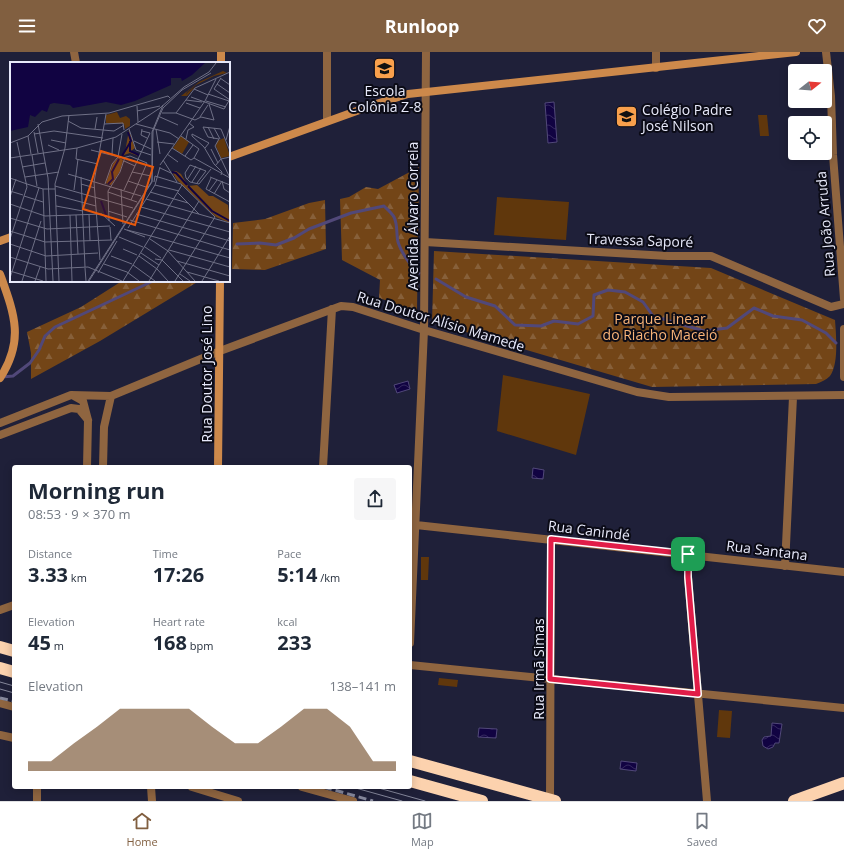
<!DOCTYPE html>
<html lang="en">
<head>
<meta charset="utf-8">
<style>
  body { margin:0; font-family:"Open Sans",sans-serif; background:#f6f6f7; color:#1f2937; height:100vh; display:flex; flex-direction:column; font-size:15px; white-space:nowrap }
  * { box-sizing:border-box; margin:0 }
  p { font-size:13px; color:#747a83 }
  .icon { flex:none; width:22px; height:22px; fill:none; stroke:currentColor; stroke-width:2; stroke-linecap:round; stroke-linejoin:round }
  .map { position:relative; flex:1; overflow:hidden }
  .sheet { position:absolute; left:12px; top:413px; width:400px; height:324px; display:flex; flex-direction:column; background:#fff; border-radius:4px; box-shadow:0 2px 10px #0003 }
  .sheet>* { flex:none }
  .needle { width:26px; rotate:73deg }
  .fabs { position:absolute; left:788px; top:12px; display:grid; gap:8px }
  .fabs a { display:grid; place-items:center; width:44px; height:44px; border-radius:4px; background:#fff; box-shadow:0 2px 10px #0003; font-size:20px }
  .pin { position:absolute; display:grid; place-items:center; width:34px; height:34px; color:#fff; margin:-17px; border-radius:8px; box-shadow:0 2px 6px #0006 }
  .round { display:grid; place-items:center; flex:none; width:42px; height:42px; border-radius:4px; background:#f6f6f7 }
  .headline { display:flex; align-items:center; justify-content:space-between; height:68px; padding:0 16px }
  h1 { font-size:22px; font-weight:700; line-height:30px }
  .stats { display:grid; grid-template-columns:repeat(3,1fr); gap:6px; height:68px; padding:4px 16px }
  .stats div { display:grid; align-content:center }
  .stats b { font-size:20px; font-weight:700 }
  .stats small { font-size:11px; font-weight:400 }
  .stats p { font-size:11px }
  .chart { height:112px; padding:8px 16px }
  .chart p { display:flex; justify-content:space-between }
  .chart svg { width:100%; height:72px; margin-top:4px; fill:#815f40; opacity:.7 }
  header { display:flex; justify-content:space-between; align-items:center; height:52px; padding:0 16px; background:#815f40; color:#fff; font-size:18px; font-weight:700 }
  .dock { display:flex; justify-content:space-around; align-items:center; height:56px; border-top:1px solid #e0e1e3; background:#fff; font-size:11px; color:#747a83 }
  .dock a { display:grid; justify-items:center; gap:2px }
  .dock .on { color:#815f40 }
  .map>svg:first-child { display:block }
  .green { fill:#60370c }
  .forest { fill:url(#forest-firs) }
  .water { fill:url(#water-waves); stroke:#514879 }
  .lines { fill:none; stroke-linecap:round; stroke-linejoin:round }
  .stream { stroke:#514879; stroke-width:3 }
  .street { stroke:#8f6540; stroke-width:8 }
  .secondary { stroke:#cd894b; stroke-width:8 }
  .highway { stroke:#fcd2ae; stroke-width:12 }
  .tram { stroke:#86889c; stroke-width:1 }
  .rail { stroke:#86889c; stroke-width:3; stroke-dasharray:8 4; stroke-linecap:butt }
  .route-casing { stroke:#fff; stroke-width:8 }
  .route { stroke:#e11d48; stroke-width:5 }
  .labels { text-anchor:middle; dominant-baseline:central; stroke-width:4; stroke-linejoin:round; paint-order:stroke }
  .poi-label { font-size:14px; fill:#e7e9fa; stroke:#0b0b16 }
  .street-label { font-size:14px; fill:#e7e9fa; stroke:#0b0b16 }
  .park-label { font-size:14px; fill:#f9b478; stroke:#0b0b16 }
  .inset-river { fill:none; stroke:#110342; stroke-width:2 }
  .inset-road { fill:none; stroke:#6f7086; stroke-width:1 }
  .view { fill:#e8590c; fill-opacity:0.15; stroke:#e8590c; stroke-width:2 }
  .inset-edge { fill:none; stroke:#e7e9fa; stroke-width:2 }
</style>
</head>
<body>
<header><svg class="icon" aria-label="menu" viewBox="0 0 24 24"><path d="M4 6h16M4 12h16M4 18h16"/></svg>Runloop<svg class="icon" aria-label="heart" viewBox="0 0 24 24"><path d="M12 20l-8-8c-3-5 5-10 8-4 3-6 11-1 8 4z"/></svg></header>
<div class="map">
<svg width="844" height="749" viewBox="0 0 844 749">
  <defs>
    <pattern id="forest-firs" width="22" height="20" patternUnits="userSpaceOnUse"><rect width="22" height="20" fill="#734517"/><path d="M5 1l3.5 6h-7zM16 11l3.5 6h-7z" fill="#87603a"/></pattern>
    <pattern id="water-waves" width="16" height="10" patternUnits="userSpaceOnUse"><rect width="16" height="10" fill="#110342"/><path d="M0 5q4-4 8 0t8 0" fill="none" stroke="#34285e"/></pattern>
  </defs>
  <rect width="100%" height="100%" fill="#1f2039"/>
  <!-- green -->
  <path class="green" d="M758,63h9l2,21h-9z
    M497,145l72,5 -3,38 -72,-5z
    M503,323l87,19 -14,61 -79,-24z
    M421,505h8l-1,23h-7z
    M439,626l19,2 -1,7 -19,-2z
    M719,658l13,1 -2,27 -13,-1z"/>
  <!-- forest -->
  <path class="forest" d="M419,115l-2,144 -38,-13 1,-18 -38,-20 -2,-61 9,-2 17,-10 12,2z
    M325,148l1,49 -61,21 -33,-1 1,-46 32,-4 44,-16z
    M434,199l277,17 124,52c1,14 4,44 -5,56 -4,4 -9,6 -14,8l-164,3 -220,-65z
    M122,229h77l-99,60 -69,38v-26l-4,-21 54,-25z"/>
  <!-- water -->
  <path class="water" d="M554,50l3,40 -9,1 -3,-40z
    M408,329l2,8 -13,4 -3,-8z
    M533,416l11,2 -1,9 -11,-1z
    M772,671l10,1 -3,19h-4l-2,4 -5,2 -5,-3 -1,-6 2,-3 7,-1z
    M479,676l18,1 -1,9 -18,-1z
    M621,709l16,2 -1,8 -16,-2z"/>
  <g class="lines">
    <!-- stream -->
    <path class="stream" d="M237,192l23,-1 16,2 18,-7 15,-9 42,-16 33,-7c3,3 8,7 10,11 4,8 2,17 4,25 3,10 13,25 21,31
      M436,227l30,18 29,9 20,19 26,1 13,-5 24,3 15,-8 1,-21 14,-5 17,2 18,10 10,14 51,15 23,-3 27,-20 19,8 29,4 24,13 10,10
      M2,325l11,-1 17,-13 9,-13 6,-14 10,-9 98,-46"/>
    <!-- street -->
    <path class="street" d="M74,0l2,11
      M327,0v69
      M656,0v16
      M826,0l5,44 2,59 11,144
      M425,190l243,14h43l120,51 13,-3
      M844,277v48
      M74,344l9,5 5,19 -1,47
      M0,371l71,-28 40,1 109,-45 121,-45 12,1 71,23 213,62 32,5 175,-2
      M0,383l71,-27 8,1 9,11
      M103,415l1,-40 7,-31
      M323,415l9,-158
      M416,473l428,47
      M688,502v23l19,224
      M785,514l8,-169
      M0,558l14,-5
      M410,591l14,-313 2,-278
      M410,613l434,43
      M0,651l14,4
      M0,683l14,3
      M37,735v14
      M151,735l1,14
      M192,735l46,14
      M302,735l51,14
      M550,747l1,-260"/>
    <!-- secondary -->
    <path class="secondary" d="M221,11v-11
      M229,105l147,-53 32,-10 388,-42
      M0,189l11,-4
      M0,222c14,39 25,66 0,104
      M218,415l2,-186"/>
    <!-- highway -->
    <path class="highway" d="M0,595l14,4
      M0,616l14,4
      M410,709l145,40
      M410,729l72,20
      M794,749l50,-18"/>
    <!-- tram -->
    <path class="tram" d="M0,630l14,4
      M0,637l14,4
      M352,735l50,14
      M375,735l50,14"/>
    <!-- rail -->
    <path class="rail" d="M0,646l14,3
      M324,735l49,14"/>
  </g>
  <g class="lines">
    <defs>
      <path id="route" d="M551,487l137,15v23l10,117 -148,-15z"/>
    </defs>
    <!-- route casing -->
    <use href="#route" class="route-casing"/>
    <!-- route -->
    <use href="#route" class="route"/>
  </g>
  <!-- icons -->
  <defs>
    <symbol id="school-square" viewBox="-11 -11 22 22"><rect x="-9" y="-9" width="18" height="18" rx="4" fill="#f9a04c" stroke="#0b0b16"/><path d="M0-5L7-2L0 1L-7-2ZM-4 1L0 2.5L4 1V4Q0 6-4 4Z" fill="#111"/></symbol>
  </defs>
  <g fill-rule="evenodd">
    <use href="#school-square" x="372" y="4" width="25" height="25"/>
    <use href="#school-square" x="614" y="52" width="25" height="25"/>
  </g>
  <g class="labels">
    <!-- poi labels -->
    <g class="poi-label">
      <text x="385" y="38">Escola<tspan x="385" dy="16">Colônia Z-8</tspan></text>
      <text x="642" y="57" text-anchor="start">Colégio Padre<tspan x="642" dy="16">José Nilson</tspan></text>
    </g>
    <!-- street labels -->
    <g class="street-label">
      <text transform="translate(412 164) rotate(-90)">Avenida Álvaro Correia</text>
      <text transform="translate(825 172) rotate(-95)">Rua João Arruda</text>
      <text transform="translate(640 188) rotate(2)">Travessa Saporé</text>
      <text transform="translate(441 269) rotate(17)">Rua Doutor Alísio Mamede</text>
      <text transform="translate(206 322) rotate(-90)">Rua Doutor José Lino</text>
      <text transform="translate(589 478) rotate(7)">Rua Canindé</text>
      <text transform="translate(767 498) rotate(7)">Rua Santana</text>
      <text transform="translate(538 617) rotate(-90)">Rua Irmã Simas</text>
    </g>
    <!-- park labels -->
    <g class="park-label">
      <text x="660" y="266">Parque Linear<tspan x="660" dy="16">do Riacho Maceió</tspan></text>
    </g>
  </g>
  <!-- overview -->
  <g transform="translate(10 10)">
    <rect width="220" height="220" fill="#1f2039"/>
    <path d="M213,9l4,2 -13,3 -18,9 -9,7 -1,3 2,-3 8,-6 -9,10h-6l18,-14zM171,74l8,6 -7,12 -9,-6zM214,76l6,18 -9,2 -5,-12 1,-5z" fill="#60370c"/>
    <path d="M119,68l6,18 -4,3 7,5 -8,-3 -9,3 4,-4zM109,95l4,3 -3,11 -9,14 -5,-2 7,-19zM166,109l5,3 7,12 9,-1 12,11h4l15,9 2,18 -14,-6 -39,-37 -5,-8z" fill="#734517"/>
    <path d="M107,50l3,6 6,-2 4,3v7l-5,3 -1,-5 -18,-1v-8z" fill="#60370c"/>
    <path d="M0,1h195l-13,12 -10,6 -1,-3h-10v7l-36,16 -14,4 -15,-3 -33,6 -3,-3 -16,-2 -4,1 -3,8 -5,-2 -7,7 -5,-2 -2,12 -18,4z" fill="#110342"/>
    <path class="inset-river" d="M120,79v10l9,4M112,94l9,-15 -3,-9M162,110l4,1 11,12M98,122l5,-5 -1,-7 7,-13M178,124l24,25 18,10M91,139l5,14"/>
    <path class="inset-road" d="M210,16l10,7M211,16l-7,11 16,11M207,22l13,9M184,27l14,6M198,32l21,7M181,35l33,12 6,-10M176,38l16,2M196,39l20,6M176,41l14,5M127,44l1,16M127,49l23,-5M152,51h14l19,7 6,-3 13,3 -5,-16M166,51l19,-25 35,-16M150,55l18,8M190,55l8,-12M58,59l13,7 33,3 10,-6M28,62l10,54 5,103M94,62l19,-1 1,7M126,62l34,9 9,6M198,65l6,12M204,66l6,11M85,67l2,-12M119,67l7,21 15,5M132,67l-1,6 6,3M146,67l4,25M24,70l4,21M24,72l20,-3 49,7M182,72v2l12,11 10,17 8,8 -1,3M182,72l17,9 -4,5M18,74l3,18M176,77l2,-9 6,-3 -5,-4M209,77l-11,-2 -5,-10 18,2 9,22M209,77l-4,7 15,32M41,78l15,3M216,78l4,-14M124,79l17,8M147,80l17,2M0,81l18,-7 14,-14 20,-6 47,-3 59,-17 2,2M38,83l11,5M67,86l-1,11 22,5M162,86l19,12 3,-2 5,-9 -18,-13M201,87l7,14M81,88l32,8 7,-2 17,7M102,92l1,-16M157,92l11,8M22,93l5,31M175,94l8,-11M0,96l67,-10 39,-11 44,-29 24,-21 25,-15 7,-9M184,96l36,20M153,98l14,22M114,99l11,5M150,103l45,-64 11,-22M205,104l6,-7 9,-2M12,105l23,-4M150,106l11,5M122,110l19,4M58,112l73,22M15,115l34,-5M71,115l4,90M200,115l20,8M0,116l17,6M201,116l-5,11 24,13M177,118l9,-14M118,119l18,6M212,119l2,8 6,4M144,120l1,-6 26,8 34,33 -40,64M182,120l9,-14M187,121l9,-12 -16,-6 -5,8 1,5 4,4 9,2 12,-15M17,122l16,5h12M71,122l14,4M95,122l7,-20 6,-7 4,-23M145,123l24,6M45,124l78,22M33,127l3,92M111,127l2,35M64,128l4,-31M114,128l26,-57 -8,-2M0,129l13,4M199,129l8,-11M98,130l29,10M140,130l38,11M168,131l21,21M204,132l8,-13M45,133l41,11M14,134l19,6M0,135l6,-18M136,137l84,24M121,138l16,-37M0,142l35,12 57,-2 13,12M46,144l27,5M131,145l89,25M98,149l19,6M79,152l1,27M126,152l94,27M60,153l2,66M66,153l2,39M0,156l37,11 63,-3M120,158l100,30M99,159l-1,-30 12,-19 5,-15M100,165l1,13M118,166l27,-43 5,-18M114,167l21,8M117,168l24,6M0,169l35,11 67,-2M141,174l31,-51M109,175l24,10M0,177l17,-52 -10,-45M140,177l18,12 27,30M0,182l36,12 52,-3M135,185l16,11M113,187l14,6M159,188l61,17M131,191l18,12M101,194l21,8M129,194l18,13 11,12M0,195l38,12 40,-2 34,14M145,197l7,1 21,21M90,198l-6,-78 12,-68M167,199l53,15M94,202l23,8 12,9M123,203l22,16M75,206l1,13M0,209l33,10M177,210l32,9M88,211l19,-32M170,212l10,7M0,216l29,-90M12,219l19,-60M25,219l5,-14M49,219l-4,-97 10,-36 4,-33M78,219l64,-100v-49l11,-27M79,219l63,-99 1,-51 10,-23 19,-18 29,-17M113,219l28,-45 79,22M139,219l50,-80M192,219l28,-45"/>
    <path class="view" d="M91,89l52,16 -18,58 -52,-16z"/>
    <rect width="220" height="220" class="inset-edge"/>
  </g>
</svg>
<div class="fabs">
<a><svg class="needle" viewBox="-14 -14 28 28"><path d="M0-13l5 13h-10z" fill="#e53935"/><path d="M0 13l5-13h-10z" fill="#747a83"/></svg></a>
<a><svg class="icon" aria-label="locate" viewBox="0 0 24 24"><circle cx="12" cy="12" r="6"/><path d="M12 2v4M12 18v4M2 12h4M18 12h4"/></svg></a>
</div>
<div class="pin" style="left:688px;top:502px;background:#1e9e55"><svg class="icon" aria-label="arrive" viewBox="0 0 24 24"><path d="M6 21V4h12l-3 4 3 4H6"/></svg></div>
<section class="sheet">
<div class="headline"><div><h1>Morning run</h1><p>08:53 · 9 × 370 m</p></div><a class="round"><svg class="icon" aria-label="share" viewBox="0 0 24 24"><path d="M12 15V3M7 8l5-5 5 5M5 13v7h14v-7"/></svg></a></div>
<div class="stats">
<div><p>Distance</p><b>3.33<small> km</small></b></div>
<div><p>Time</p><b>17:26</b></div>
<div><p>Pace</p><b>5:14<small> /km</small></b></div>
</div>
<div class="stats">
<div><p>Elevation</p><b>45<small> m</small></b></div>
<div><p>Heart rate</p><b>168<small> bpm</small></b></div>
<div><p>kcal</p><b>233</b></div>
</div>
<div class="chart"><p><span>Elevation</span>138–141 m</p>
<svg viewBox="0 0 160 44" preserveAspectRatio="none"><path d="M0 44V38L10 38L20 27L30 17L40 6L50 6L60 6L70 6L80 17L90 27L100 27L110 17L120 6L130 6L140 17L150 38L160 38V44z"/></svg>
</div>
</section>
</div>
<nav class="dock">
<a class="on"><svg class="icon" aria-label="home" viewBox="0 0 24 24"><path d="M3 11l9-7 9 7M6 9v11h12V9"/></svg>Home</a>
<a><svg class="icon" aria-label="map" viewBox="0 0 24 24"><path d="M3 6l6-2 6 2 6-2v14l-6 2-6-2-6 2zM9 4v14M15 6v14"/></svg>Map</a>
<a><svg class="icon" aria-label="saved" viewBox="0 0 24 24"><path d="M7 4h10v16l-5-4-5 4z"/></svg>Saved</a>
</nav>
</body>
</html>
